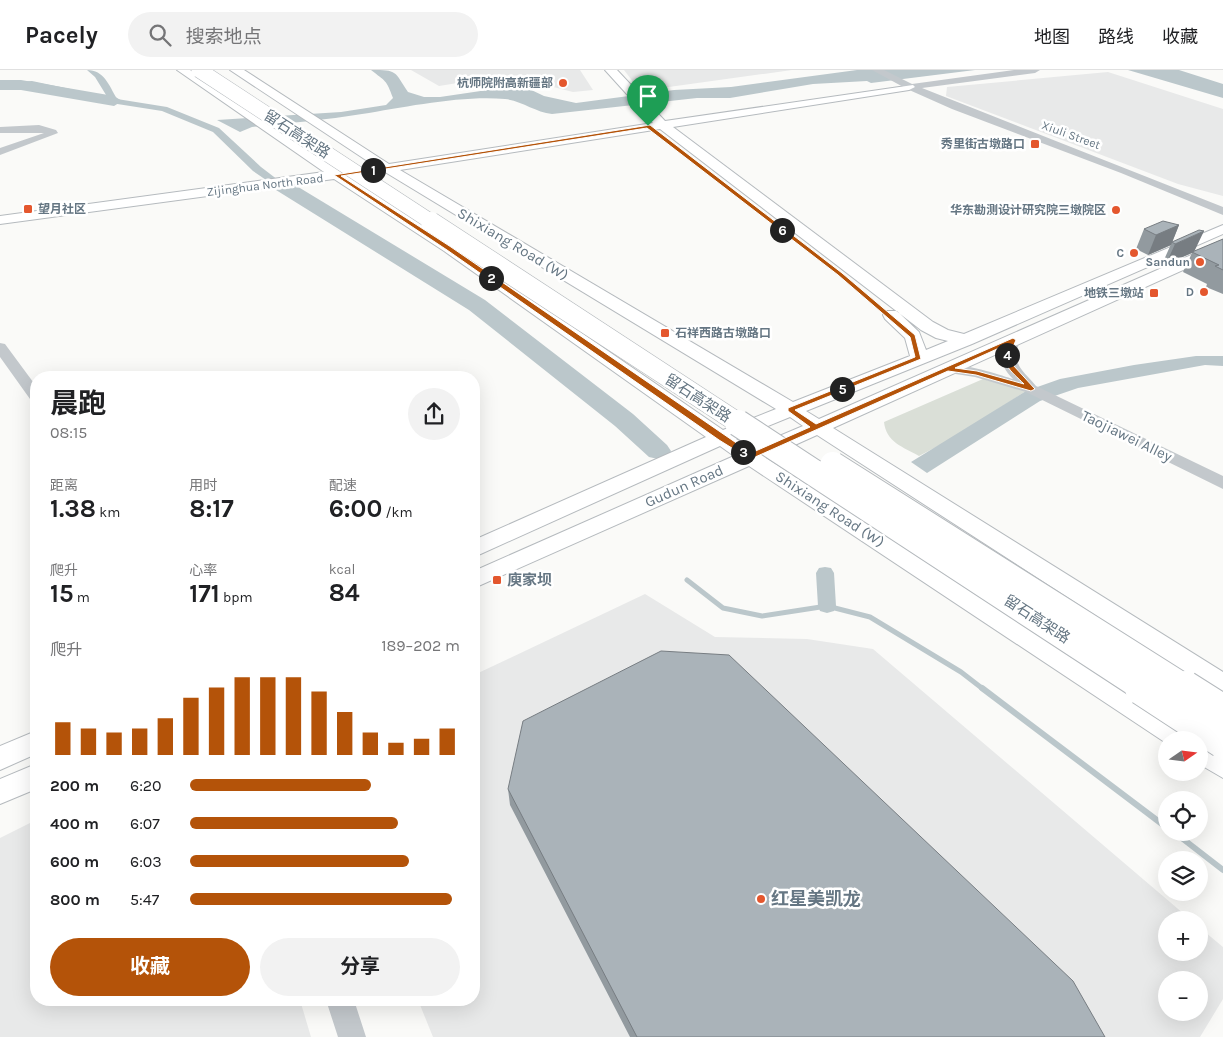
<!DOCTYPE html>
<html lang="zh">
<head>
<meta charset="utf-8">
<style>
  body { margin:0; font-family:Karla,"Noto Sans SC",sans-serif; background:#f2f2f2; color:#202124; height:100vh; display:flex; flex-direction:column; font-size:19px; white-space:nowrap }
  * { box-sizing:border-box; margin:0 }
  p { font-size:16px; color:#757577 }
  .icon { flex:none; width:28px; height:28px; fill:none; stroke:currentColor; stroke-width:2; stroke-linecap:round; stroke-linejoin:round }
  .map { position:relative; flex:1; overflow:hidden }
  .panel { position:absolute; left:30px; top:301px; width:450px; height:635px; display:flex; flex-direction:column; background:#fff; border-radius:20px; box-shadow:0 5px 20px #0002 }
  .panel>* { flex:none }
  .needle { width:32px; rotate:76deg }
  .buttons { position:absolute; left:1158px; top:661px; display:grid; gap:10px }
  .buttons a { display:grid; place-items:center; width:50px; height:50px; border-radius:50%; background:#fff; box-shadow:0 5px 20px #0002; font-size:25px }
  .pin { position:absolute; display:grid; place-items:center; width:42px; height:42px; color:#fff; margin:-51px -21px; border-radius:50% 50% 50% 0; rotate:-45deg; box-shadow:0 0 5px #0007 }
  .pin .icon { rotate:45deg }
  .km { position:absolute; width:25px; height:25px; margin:-12px; border-radius:50%; background:#222; color:#fff; font-size:14px; line-height:25px; text-align:center }
  .round { display:grid; place-items:center; flex:none; width:52px; height:52px; border-radius:26px; background:#f2f2f2 }
  .head { display:flex; align-items:center; justify-content:space-between; height:85px; padding:0 20px }
  h1 { font-size:28px; font-weight:700; line-height:38px }
  .figures { display:grid; grid-template-columns:repeat(3,1fr); gap:8px; height:85px; padding:5px 20px }
  .figures div { display:grid; align-content:center }
  .figures b { font-size:25px; font-weight:700 }
  .figures small { font-size:14px; font-weight:400 }
  .figures p { font-size:14px }
  .chart { height:140px; padding:10px 20px }
  .chart p { display:flex; justify-content:space-between }
  .chart svg { width:100%; height:90px; margin-top:5px; stroke:#b45309; stroke-width:6 }
  .action { display:flex; gap:10px; margin-top:auto; padding:10px 20px }
  .action a { flex:1; height:58px; border-radius:30px; background:#b45309; color:#fff; font-size:20px; font-weight:700; line-height:58px; text-align:center }
  .action a+a { background:#f2f2f2; color:#202124 }
  ul { padding:0 20px; list-style:none; font-size:16px }
  li { display:grid; grid-template-columns:80px 60px 1fr; align-items:center; height:38px }
  li i { height:12px; border-radius:6px; background:#b45309 }
  header { display:flex; align-items:center; gap:30px; box-sizing:border-box; height:70px; padding:0 25px; background:#fff; border-bottom:1px solid #e0e0e0 }
  header strong { font-size:24px }
  nav { display:flex; gap:28px; margin-inline-start:auto; font-size:18px }
  .search { width:350px; height:45px; background:#f2f2f2; display:flex; align-items:center; gap:12px; box-sizing:border-box; padding:0 18px; border-radius:28px; color:#757577; font-size:19px }
  .map>svg:first-child { display:block }
  .built { fill:#e8e9e9; fill-rule:evenodd }
  .green { fill:#dadfd7 }
  .water { fill:#bbc7cb }
  .lines { fill:none; stroke-linecap:round; stroke-linejoin:round }
  .stream-far1 { stroke:#bbc7cb; stroke-width:5 }
  .stream { stroke:#bbc7cb; stroke-width:6 }
  .canal { fill:#bbc7cb; fill-rule:evenodd }
  .river { fill:#bbc7cb; fill-rule:evenodd }
  .major-casing { stroke:#b5babe; stroke-width:2 }
  .minor { fill:#c3c8cc; fill-rule:evenodd }
  .major { fill:#fff; fill-rule:evenodd }
  .highway-bridge-far3-casing { stroke:#b4b9bd; stroke-width:16; stroke-linecap:butt }
  .highway-bridge-far2-casing { stroke:#b4b9bd; stroke-width:21; stroke-linecap:butt }
  .highway-bridge-far1-casing { stroke:#b4b9bd; stroke-width:28; stroke-linecap:butt }
  .highway-bridge-casing { stroke:#b4b9bd; stroke-width:36; stroke-linecap:butt }
  .highway-bridge-far3 { stroke:#fff; stroke-width:15 }
  .highway-bridge-far2 { stroke:#fff; stroke-width:20 }
  .highway-bridge-far1 { stroke:#fff; stroke-width:26 }
  .highway-bridge { stroke:#fff; stroke-width:34 }
  .wall { fill:#929a9f }
  .shaded-wall { fill:#777d82 }
  .building { fill:#aab3b9; stroke:#777d82 }
  .route { fill:#b45309; stroke:#fff; fill-rule:evenodd }
  .poi-dot { fill:#e4572e; stroke:#fff; stroke-width:2 }
  .labels { text-anchor:middle; dominant-baseline:central; stroke-width:5; stroke-linejoin:round; paint-order:stroke }
  .far-poi-label { font-size:12px; font-weight:bold; fill:#657683; stroke:#fff; text-anchor:end }
  .far-street-label { font-size:12px; fill:#657683; stroke:#fff }
  .street-label { font-size:15px; fill:#657683; stroke:#fff }
  .poi-label { font-size:15px; font-weight:bold; fill:#657683; stroke:#fff; text-anchor:start }
  .near-poi-label { font-size:18px; font-weight:bold; fill:#657683; stroke:#fff; text-anchor:start }
</style>
</head>
<body>
<header>
<strong>Pacely</strong>
<div class="search"><svg class="icon" aria-label="search" viewBox="0 0 24 24"><circle cx="10" cy="10" r="6"/><path d="M15 15l6 6"/></svg>搜索地点</div>
<nav><a>地图</a><a>路线</a><a>收藏</a></nav>
</header>
<div class="map">
<svg width="1223" height="967" viewBox="0 0 1223 967">
  <rect width="100%" height="100%" fill="#fafaf8"/>
  <!-- built -->
  <path class="built" d="M411,0h169l13,20 -20,2 -51,-13 -46,1 -37,6z
    M624,0h168l-152,21z
    M1108,2l115,37v87l-45,-12 -232,-88 1,-9z
    M645,524l70,43 92,2 66,10 318,271h-25v32h33v-25l24,20v52l-23,38h-767l-15,-37h56v-325zM1166,910h33v32h-33z
    M36,750v180h264l11,37h-311v-199z"/>
  <!-- green -->
  <path class="green" d="M983,309l43,12 -73,47 -34,18c-16,-9 -33,-14 -35,-34z"/>
  <!-- water -->
  <path class="water" d="M371,0c27,0 23,1 37,22l16,5h16l61,-9 24,-1 19,9 32,7 98,-13 57,-3 126,-17h118l-104,13 -4,-2 -54,3 -83,14h-33l-145,16c-17,-2 -30,-13 -47,-15 -42,-4 -100,8 -143,15 -36,6 -73,9 -110,13l-12,5 -23,-12 124,-8 45,-7 7,-7c-7,-19 -7,-16 -22,-28z
    M1128,0h51l44,14v14z
    M32,11l43,9 -14,6 -32,-7 -29,-1v-5z
    M1196,286h27v10l-18,-1 -127,23 -38,13 -113,72 -16,-11 115,-71 34,-12 74,-14z"/>
  <g class="lines">
    <!-- stream-far1 -->
    <path class="stream-far1" d="M687,510l36,28 39,8 65,-10 43,11 91,55 22,17"/>
    <!-- stream -->
    <path class="stream" d="M982,618l184,139
      M1174,762l49,38"/>
    <!-- canal -->
    <path class="canal" d="M87,0c17,0 22,15 30,29l50,8 52,21 42,39 17,13 -1,2h-8l-16,-11 -40,-39 -51,-21 -51,-8 -16,-26z
      M825,497l6,1 3,5 2,33 -2,5 -7,2 -7,-2 -2,-5 -2,-33 3,-5z"/>
    <!-- river -->
    <path class="river" d="M0,10h21l93,16 8,5 -8,5 -93,-16h-21z
      M283,110l7,2 195,118 148,114 34,31 4,6 -4,6 -9,2 -9,-2 -34,-31 -146,-116 -193,-120 -2,-4 2,-4z"/>
    <defs>
      <path id="major" d="M177,0h13l149,100 9,1v5l106,69 269,185 53,-21 -391,-237h-10l-2,-3 2,-3 -145,-96h14l145,94 264,-41 -48,-53h12l48,51 248,-36 2,2 -6,3 -236,37 260,195 15,8 16,4 259,-109v9l-251,110 -166,67 13,8 404,-178v11l-390,176 390,244v23l-9,-3 -397,-257 -51,23 426,274 4,7 13,3 14,9v27l-24,-14v-24h-33v3l-417,-277 -275,122v-17l260,-115 -14,-10 -246,111v-17l232,-103 -262,-186 -110,-72 -334,45v-8l324,-44zM660,59l261,201 15,8 12,3 -22,9 -7,-18 -22,-21h-12l-2,4 2,4 20,19 5,18 -117,46 -393,-232zM790,347l13,9 -52,22 -15,-9z
        M36,661v23l-36,16v-24z
        M36,694v25l-36,15v-25z"/>
    </defs>
    <!-- major casing -->
    <use href="#major" class="major-casing"/>
    <!-- minor -->
    <path class="minor" d="M872,0h12l28,14 102,-14h26l-5,3 -113,15 301,119v8l-102,-42 -169,-64 -45,-20z
      M39,55l17,5 2,3 -58,22v-7l44,-15h-44v-6z
      M1013,266l7,4c-9,25 1,28 16,46l187,90v13l-197,-97 -51,-15 -32,-5 -3,-3c9,-12 60,6 73,10 -13,-13 -14,-23 -7,-39z
      M0,273l5,1 31,42v15l-6,-2 -30,-42z
      M326,930h28l12,37h-28z"/>
    <!-- major -->
    <use href="#major" class="major"/>
    <defs>
      <path id="highway-bridge-far3" d="M199,0l234,153"/>
      <path id="highway-bridge-far2" d="M431,152l309,202"/>
      <path id="highway-bridge-far1" d="M738,353l406,266
        M833,395l354,224"/>
      <path id="highway-bridge" d="M1142,618l81,53
        M1185,618l38,24"/>
    </defs>
    <!-- highway-bridge-far3 casing -->
    <use href="#highway-bridge-far3" class="highway-bridge-far3-casing"/>
    <!-- highway-bridge-far2 casing -->
    <use href="#highway-bridge-far2" class="highway-bridge-far2-casing"/>
    <!-- highway-bridge-far1 casing -->
    <use href="#highway-bridge-far1" class="highway-bridge-far1-casing"/>
    <!-- highway-bridge casing -->
    <use href="#highway-bridge" class="highway-bridge-casing"/>
    <!-- highway-bridge-far3 -->
    <use href="#highway-bridge-far3" class="highway-bridge-far3"/>
    <!-- highway-bridge-far2 -->
    <use href="#highway-bridge-far2" class="highway-bridge-far2"/>
    <!-- highway-bridge-far1 -->
    <use href="#highway-bridge-far1" class="highway-bridge-far1"/>
    <!-- highway-bridge -->
    <use href="#highway-bridge" class="highway-bridge"/>
  </g>
  <!-- wall -->
  <path class="wall" d="M1179,155l-8,20 -23,10 -12,-6 8,-20z
    M1223,169v55l-17,-7 1,-3 -24,-12 9,-19 -26,11 -3,-2 9,-20 23,9z
    M508,719l597,248h-475l-120,-232z"/>
  <!-- shaded-wall -->
  <path class="shaded-wall" d="M1179,155l-8,20 -23,10 8,-20z
    M1204,161l-10,21 -28,12 9,-20z"/>
  <!-- building -->
  <path class="building" d="M1163,151l16,4 -23,10 -12,-6z
    M1199,160l5,1 -29,13 -3,-2z
    M1223,169v31l-8,-4 4,-1 -27,-13z
    M661,581l68,4 344,326 32,56h-468l-129,-248 15,-68z"/>
  <!-- route -->
  <path class="route" d="M650,55l192,148 73,62 6,24 -126,51 21,14 197,-86 3,2 -6,14 3,11 22,24 -4,2 -55,-16 -28,-4 -195,87h-5l-29,-18 -272,-190 -113,-75zM647,58l191,147 72,62 5,20 -127,51v3l22,16 -59,26 -300,-206 -110,-71zM1008,274c-9,20 3,27 16,40l-47,-13 -22,-3z"/>
  <!-- markers -->
  <g class="poi-dot">
    <circle cx="563" cy="13" r="5"/>
    <rect x="1030" y="69" width="10" height="10" rx="2.5"/>
    <rect x="23" y="134" width="10" height="10" rx="2.5"/>
    <circle cx="1116" cy="140" r="5"/>
    <circle cx="1134" cy="183" r="5"/>
    <circle cx="1200" cy="192" r="5"/>
    <circle cx="1204" cy="222" r="5"/>
    <rect x="1149" y="218" width="10" height="10" rx="2.5"/>
    <rect x="660" y="258" width="10" height="10" rx="2.5"/>
    <rect x="492" y="505" width="10" height="10" rx="2.5"/>
    <circle cx="761" cy="829" r="5"/>
  </g>
  <g class="labels">
    <!-- far-poi labels -->
    <g class="far-poi-label">
      <text x="553" y="13">杭师院附高新疆部</text>
      <text x="1025" y="74">秀里街古墩路口</text>
      <text x="38" y="139" text-anchor="start">望月社区</text>
      <text x="1106" y="140">华东勘测设计研究院三墩院区</text>
      <text x="1124" y="183">C</text>
      <text x="1190" y="192">Sandun</text>
      <text x="1194" y="222">D</text>
      <text x="1144" y="223">地铁三墩站</text>
      <text x="675" y="263" text-anchor="start">石祥西路古墩路口</text>
    </g>
    <!-- far-street labels -->
    <g class="far-street-label">
      <text transform="translate(1071 65) rotate(20)">Xiuli Street</text>
      <text transform="translate(265 115) rotate(-7)">Zijinghua North Road</text>
    </g>
    <!-- street labels -->
    <g class="street-label">
      <text transform="translate(297 64) rotate(33)">留石高架路</text>
      <text transform="translate(513 174) rotate(31)">Shixiang Road (W)</text>
      <text transform="translate(698 328) rotate(33)">留石高架路</text>
      <text transform="translate(1127 366) rotate(26)">Taojiawei Alley</text>
      <text transform="translate(684 416) rotate(-24)">Gudun Road</text>
      <text transform="translate(830 439) rotate(33)">Shixiang Road (W)</text>
      <text transform="translate(1037 549) rotate(33)">留石高架路</text>
    </g>
    <!-- poi labels -->
    <g class="poi-label">
      <text x="507" y="510">庾家坝</text>
    </g>
    <!-- near-poi labels -->
    <g class="near-poi-label">
      <text x="771" y="829">红星美凯龙</text>
    </g>
  </g>
</svg>
<div class="buttons">
<a><svg class="needle" viewBox="-14 -14 28 28"><path d="M0-13l5 13h-10z" fill="#e53935"/><path d="M0 13l5-13h-10z" fill="#757577"/></svg></a>
<a><svg class="icon" aria-label="locate" viewBox="0 0 24 24"><circle cx="12" cy="12" r="6"/><path d="M12 2v4M12 18v4M2 12h4M18 12h4"/></svg></a>
<a><svg class="icon" aria-label="layers" viewBox="0 0 24 24"><path d="M12 4l9 5-9 5-9-5zM3 14l9 5 9-5"/></svg></a>
<a>+</a>
<a>−</a>
</div>
<div class="pin" style="left:648px;top:56px;background:#1e9e55"><svg class="icon" aria-label="arrive" viewBox="0 0 24 24"><path d="M6 21V4h12l-3 4 3 4H6"/></svg></div>
<b class="km" style="left:373px;top:100px">1</b>
<b class="km" style="left:491px;top:208px">2</b>
<b class="km" style="left:743px;top:382px">3</b>
<b class="km" style="left:1007px;top:285px">4</b>
<b class="km" style="left:842px;top:319px">5</b>
<b class="km" style="left:782px;top:160px">6</b>
<section class="panel">
<div class="head"><div><h1>晨跑</h1><p>08:15</p></div><a class="round"><svg class="icon" aria-label="share" viewBox="0 0 24 24"><path d="M12 15V3M7 8l5-5 5 5M5 13v7h14v-7"/></svg></a></div>
<div class="figures">
<div><p>距离</p><b>1.38<small> km</small></b></div>
<div><p>用时</p><b>8:17</b></div>
<div><p>配速</p><b>6:00<small> /km</small></b></div>
</div>
<div class="figures">
<div><p>爬升</p><b>15<small> m</small></b></div>
<div><p>心率</p><b>171<small> bpm</small></b></div>
<div><p>kcal</p><b>84</b></div>
</div>
<div class="chart"><p><span>爬升</span>189–202 m</p>
<svg viewBox="0 0 160 44" preserveAspectRatio="none"><path d="M5 44V28M15 44V31M25 44V33M35 44V31M45 44V26M55 44V16M65 44V11M75 44V6M85 44V6M95 44V6M105 44V13M115 44V23M125 44V33M135 44V38M145 44V36M155 44V31"/></svg>
</div>
<ul>
<li><b>200 m</b>6:20<i style="width:67%"></i></li>
<li><b>400 m</b>6:07<i style="width:77%"></i></li>
<li><b>600 m</b>6:03<i style="width:81%"></i></li>
<li><b>800 m</b>5:47<i style="width:97%"></i></li>
</ul>
<div class="action"><a>收藏</a><a>分享</a></div>
</section>
</div>
</body>
</html>
